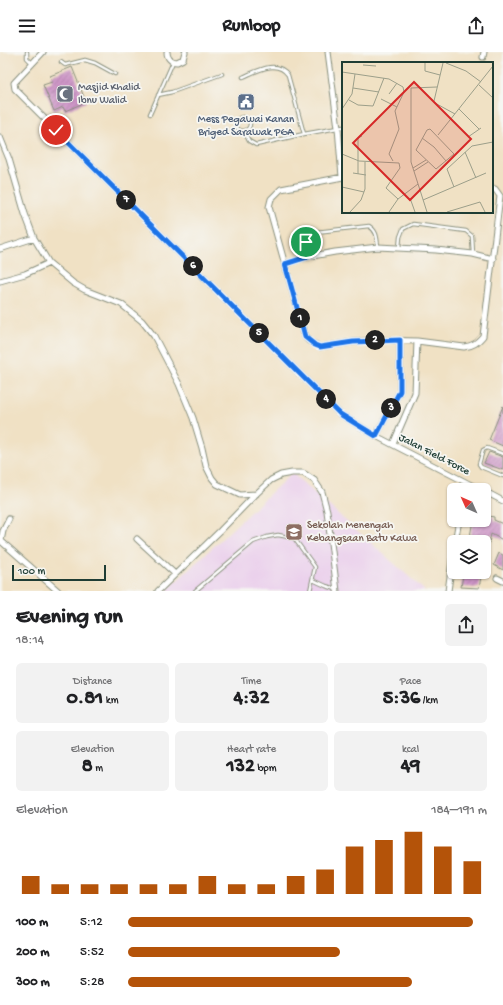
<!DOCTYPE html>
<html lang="en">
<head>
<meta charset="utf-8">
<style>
  body { margin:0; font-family:"Gochi Hand",sans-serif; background:#f2f2f2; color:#202124; height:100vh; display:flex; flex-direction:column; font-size:15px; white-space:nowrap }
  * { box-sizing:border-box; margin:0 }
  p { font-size:13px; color:#757577 }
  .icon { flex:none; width:22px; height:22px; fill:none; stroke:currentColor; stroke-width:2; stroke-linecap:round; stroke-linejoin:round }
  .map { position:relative; height:539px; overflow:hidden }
  .side { display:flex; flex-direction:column; background:#fff; flex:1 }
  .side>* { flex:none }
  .needle { width:26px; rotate:315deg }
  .fabs { position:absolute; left:447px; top:431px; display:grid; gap:8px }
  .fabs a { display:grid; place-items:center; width:44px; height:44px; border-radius:6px; background:#fff; box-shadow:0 1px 3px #0004; font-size:20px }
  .scale { position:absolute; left:12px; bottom:10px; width:94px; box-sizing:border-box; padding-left:4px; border:2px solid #1f3d34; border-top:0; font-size:11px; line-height:14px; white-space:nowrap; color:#1f3d34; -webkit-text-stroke:3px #f6f6f2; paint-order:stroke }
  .pin { position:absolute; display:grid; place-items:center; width:34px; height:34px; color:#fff; margin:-17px; border:2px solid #fff; border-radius:50%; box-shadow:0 1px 4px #0007 }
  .km { position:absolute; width:20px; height:20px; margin:-10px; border-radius:50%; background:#222; color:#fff; font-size:11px; line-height:20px; text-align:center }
  .round { display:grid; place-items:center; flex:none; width:42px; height:42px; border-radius:6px; background:#f2f2f2 }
  .headline { display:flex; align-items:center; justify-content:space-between; height:68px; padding:0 16px }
  h1 { font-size:22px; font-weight:800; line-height:30px }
  .metrics { display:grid; grid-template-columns:repeat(3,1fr); gap:6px; height:68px; padding:4px 16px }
  .metrics div { display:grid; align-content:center; border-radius:6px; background:#f2f2f2; text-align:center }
  .metrics b { font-size:20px; font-weight:800 }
  .metrics small { font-size:11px; font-weight:400 }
  .metrics p { font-size:11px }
  .chart { height:112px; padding:8px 16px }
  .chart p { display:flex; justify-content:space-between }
  .chart svg { width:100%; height:72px; margin-top:4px; stroke:#b45309; stroke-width:6 }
  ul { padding:0 16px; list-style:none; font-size:13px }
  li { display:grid; grid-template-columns:64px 48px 1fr; align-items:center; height:30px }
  li i { height:10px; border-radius:5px; background:#b45309 }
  header { display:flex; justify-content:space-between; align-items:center; height:52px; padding:0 16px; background:#fff; font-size:18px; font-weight:800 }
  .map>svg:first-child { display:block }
  .built { fill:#ebd1ec }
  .building { fill:url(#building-hatch) }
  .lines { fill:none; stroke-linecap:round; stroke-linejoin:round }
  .lane-casing { stroke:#888f7c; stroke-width:4.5 }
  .street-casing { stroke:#888f7c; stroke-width:7 }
  .lane { stroke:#fff; stroke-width:2.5 }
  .street { stroke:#fff; stroke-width:5 }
  .route-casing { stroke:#fff; stroke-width:8 }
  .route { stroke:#1a73e8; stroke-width:5 }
  .labels { text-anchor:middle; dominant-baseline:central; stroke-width:3.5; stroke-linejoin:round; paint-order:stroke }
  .worship-label { font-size:11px; fill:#5b616d; stroke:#f6f6f2; text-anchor:start }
  .service-label { font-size:11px; fill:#4e5e75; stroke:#f6f6f2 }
  .street-label { font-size:11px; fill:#1f3d34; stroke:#f6f6f2 }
  .education-label { font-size:11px; fill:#785e54; stroke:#f6f6f2; text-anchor:start }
  .inset-road { fill:none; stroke:#9c9f8a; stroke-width:1 }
  .view { fill:#d62828; fill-opacity:0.15; stroke:#d62828; stroke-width:2 }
  .inset-edge { fill:none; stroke:#1f3d34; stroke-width:2 }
</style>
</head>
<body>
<header><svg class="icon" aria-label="menu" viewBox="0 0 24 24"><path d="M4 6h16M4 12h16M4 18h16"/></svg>Runloop<svg class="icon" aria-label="share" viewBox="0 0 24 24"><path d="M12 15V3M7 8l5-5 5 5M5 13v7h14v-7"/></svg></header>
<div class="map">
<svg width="503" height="539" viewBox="0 0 503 539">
  <defs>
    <pattern id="building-hatch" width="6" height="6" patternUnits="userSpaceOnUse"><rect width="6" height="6" fill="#cd94c6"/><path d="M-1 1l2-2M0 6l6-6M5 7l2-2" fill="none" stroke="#a67aa2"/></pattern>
  </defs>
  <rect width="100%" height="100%" fill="#f6f6f2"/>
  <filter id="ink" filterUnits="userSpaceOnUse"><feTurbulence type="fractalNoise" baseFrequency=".025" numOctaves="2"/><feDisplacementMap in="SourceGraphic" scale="8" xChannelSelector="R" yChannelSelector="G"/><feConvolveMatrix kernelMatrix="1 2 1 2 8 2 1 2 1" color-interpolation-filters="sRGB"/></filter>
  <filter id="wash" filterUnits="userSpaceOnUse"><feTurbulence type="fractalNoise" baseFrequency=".012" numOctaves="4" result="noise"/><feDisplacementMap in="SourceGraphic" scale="16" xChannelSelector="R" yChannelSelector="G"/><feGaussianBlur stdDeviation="0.9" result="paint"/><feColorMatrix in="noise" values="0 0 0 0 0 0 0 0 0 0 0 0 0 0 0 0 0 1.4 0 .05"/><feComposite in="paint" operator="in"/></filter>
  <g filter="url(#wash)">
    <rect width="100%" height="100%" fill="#f0e1c4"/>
    <!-- built -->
    <path class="built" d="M292,421l133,118h-259z"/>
    <g id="blocks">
      <!-- building -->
      <path class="building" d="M72,15l14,35 -21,9 -2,-4 -9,4 -11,-26 9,-3 -2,-6z
        M503,354v40l-14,-6z
        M489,400l14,5v13l-19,-7z
        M484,463l10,2v3l9,4v16l-12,-6 -5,22h-2v-14h-15l4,-22h11z
        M499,501l4,2v15l-9,-5z
        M463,523l18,2 -2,11 -18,-1z"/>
    </g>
  </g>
  <g filter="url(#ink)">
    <use href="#blocks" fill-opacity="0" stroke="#888f7c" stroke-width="1"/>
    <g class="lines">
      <defs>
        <path id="lane" d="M27,0v6l5,5
          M61,10l4,3 20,-5 10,3 20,11
          M243,25c14,-6 34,-18 45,-2l16,59
          M158,43l14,-3 50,-18
          M150,62l23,-52
          M236 72a7 7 0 1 1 14 0a7 7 0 1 1-14 0Z
          M244,79l5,10 7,4 48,-11 39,-7
          M399,196l1,-11 3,-8 10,-5 53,7 6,5 1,18
          M307,205c-3,-11 -2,-20 9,-25l53,-6c8,5 8,11 9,21
          M503,402l-16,-6 -4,2 -4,14 2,3 22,9
          M313,528l13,6 10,3
          M195,539l58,-49 14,-5 11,-2 16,3 21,29 -5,24"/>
        <path id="street" d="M43,0l-29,31 1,6 325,325 36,22 105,54
          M167,0c0,6 4,10 10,10l6,-3 2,-7
          M328,0l10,76 4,49
          M483,5l1,-5
          M0,85l9,22 16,55 9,24 15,25 24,20 12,7 36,14 21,17 12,15 25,48 14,34 9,30 4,18 6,12 5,6 23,11 16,-1
          M343,125l-62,12 -10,10 -2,8 36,130 4,4 11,6 33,-5 22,-2 42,1 47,6c9,-1 13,-4 19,-11l17,-140 -5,-7 -3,-1
          M0,197l34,-11
          M285,212l22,-7 28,-5 43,-5 58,3 37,4 20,5
          M0,229l25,-7 24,-11
          M376,384l24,-45v-51
          M393,392l22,-51 2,-52
          M467,438l2,-6
          M484,439l19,10
          M9,467l-6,12 -2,10 57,50
          M137,487l38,35
          M455,490l4,-22
          M497,526l6,3
          M158,539l62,-60 36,-37 15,-14 10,-5 11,-2h11l11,7 8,12 5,19 10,80
          M448,539l6,-44"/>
      </defs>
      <!-- lane casing -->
      <use href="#lane" class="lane-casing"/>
      <!-- street casing -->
      <use href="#street" class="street-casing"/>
      <!-- lane -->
      <use href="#lane" class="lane"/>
      <!-- street -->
      <use href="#street" class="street"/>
    </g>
  </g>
  <g class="lines" filter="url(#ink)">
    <defs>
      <path id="route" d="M56,78l284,284 36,22 24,-45v-51l-47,2 -33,5 -5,-2 -10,-8 -20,-73 22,-7 -1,-15"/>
    </defs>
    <!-- route casing -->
    <use href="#route" class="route-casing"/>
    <!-- route -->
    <use href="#route" class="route"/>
  </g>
  <!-- icons -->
  <defs>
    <symbol id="mosque-square" viewBox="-11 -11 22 22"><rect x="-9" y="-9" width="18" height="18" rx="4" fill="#6b7280" stroke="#f6f6f2"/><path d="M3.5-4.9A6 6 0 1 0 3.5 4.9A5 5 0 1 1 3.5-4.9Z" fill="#fff"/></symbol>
    <symbol id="civic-square" viewBox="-11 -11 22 22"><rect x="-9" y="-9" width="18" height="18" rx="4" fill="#5c6f8a" stroke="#f6f6f2"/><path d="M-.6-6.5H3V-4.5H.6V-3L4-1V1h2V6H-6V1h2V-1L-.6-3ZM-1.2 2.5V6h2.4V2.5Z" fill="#fff"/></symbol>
    <symbol id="school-square" viewBox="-11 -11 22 22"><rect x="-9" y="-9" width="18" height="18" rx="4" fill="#8d6e63" stroke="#f6f6f2"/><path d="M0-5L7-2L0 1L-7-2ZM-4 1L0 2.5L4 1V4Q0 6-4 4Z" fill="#fff"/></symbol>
  </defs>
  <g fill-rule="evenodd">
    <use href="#mosque-square" x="55" y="32" width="20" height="20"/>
    <use href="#civic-square" x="236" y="40" width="20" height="20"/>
    <use href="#school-square" x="284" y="470" width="20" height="20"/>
  </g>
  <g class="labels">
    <!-- worship labels -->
    <g class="worship-label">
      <text x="78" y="36">Masjid Khalid<tspan x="78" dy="13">Ibnu Walid</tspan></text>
    </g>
    <!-- service labels -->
    <g class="service-label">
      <text x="246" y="68">Mess Pegawai Kanan<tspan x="246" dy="13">Briged Sarawak PGA</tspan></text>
    </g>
    <!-- street labels -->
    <g class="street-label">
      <text transform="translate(434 403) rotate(27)">Jalan Field Force</text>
    </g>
    <!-- education labels -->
    <g class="education-label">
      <text x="307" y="474">Sekolah Menengah<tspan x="307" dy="13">Kebangsaan Batu Kawa</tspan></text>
    </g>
  </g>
  <!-- overview -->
  <g transform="translate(342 10)">
    <rect width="151" height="151" fill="#f0e1c4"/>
    <path class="inset-road" d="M83,1v8l15,4M104,1l20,8 15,11M21,3l13,1M0,10l47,7 14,8 1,5 -9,19 4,18 -10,25 4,7M137,23l14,13M11,26l26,4M47,32l8,-11M39,37l16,8M7,38l9,5 15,1 11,-28M92,39l9,-38M93,41l20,11M0,47l10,-15 3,-20M117,47l20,20M88,67l24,25 -18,15 -20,-19 11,-20zM96,73l55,-69M126,75l13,-9M80,76l12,9 12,14M123,90l11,26M0,92l17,7 40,2 1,5 -14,20 12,11M71,106l13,-8M72,109l14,-9M11,111l13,2M16,112v-36l4,-2M0,125l22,5M112,125l-7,-18 25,-23 21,-4M68,136l5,14M81,138l63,-27M8,150l11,-12 4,-11v-27M47,150l9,-13 20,-15M85,150l-16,-50v-74l26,-1M105,150l33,-10 5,10"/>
    <path class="view" d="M72,20l57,57 -61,61 -57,-57z"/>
    <rect width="151" height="151" class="inset-edge"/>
  </g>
</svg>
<div class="fabs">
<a><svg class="needle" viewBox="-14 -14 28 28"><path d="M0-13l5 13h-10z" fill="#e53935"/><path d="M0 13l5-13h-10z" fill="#757577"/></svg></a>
<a><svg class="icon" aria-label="layers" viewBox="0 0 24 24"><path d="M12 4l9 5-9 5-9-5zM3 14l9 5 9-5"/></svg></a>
</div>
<div class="scale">100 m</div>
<div class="pin" style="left:306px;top:190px;background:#1e9e55"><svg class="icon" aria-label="arrive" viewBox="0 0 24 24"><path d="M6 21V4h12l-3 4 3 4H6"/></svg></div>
<div class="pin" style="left:56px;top:78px;background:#d93025"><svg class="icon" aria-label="check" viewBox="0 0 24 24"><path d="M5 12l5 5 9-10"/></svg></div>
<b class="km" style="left:300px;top:266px">1</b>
<b class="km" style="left:375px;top:288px">2</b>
<b class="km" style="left:391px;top:356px">3</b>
<b class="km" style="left:326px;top:347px">4</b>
<b class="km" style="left:259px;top:281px">5</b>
<b class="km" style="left:193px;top:214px">6</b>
<b class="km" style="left:126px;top:148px">7</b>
</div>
<section class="side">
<div class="headline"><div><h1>Evening run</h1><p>18:14</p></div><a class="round"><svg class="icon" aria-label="share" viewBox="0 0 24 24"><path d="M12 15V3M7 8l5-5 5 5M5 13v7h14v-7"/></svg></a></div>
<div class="metrics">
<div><p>Distance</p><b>0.81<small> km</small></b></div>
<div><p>Time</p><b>4:32</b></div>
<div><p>Pace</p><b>5:36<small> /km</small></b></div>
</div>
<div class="metrics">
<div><p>Elevation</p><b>8<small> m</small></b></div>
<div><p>Heart rate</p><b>132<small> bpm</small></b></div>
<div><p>kcal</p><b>49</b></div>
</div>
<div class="chart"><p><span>Elevation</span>184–191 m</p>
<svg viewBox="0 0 160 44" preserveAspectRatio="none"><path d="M5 44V33M15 44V38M25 44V38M35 44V38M45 44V38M55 44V38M65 44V33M75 44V38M85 44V38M95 44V33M105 44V29M115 44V15M125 44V11M135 44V6M145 44V15M155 44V24"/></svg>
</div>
<ul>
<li><b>100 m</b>5:12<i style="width:96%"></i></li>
<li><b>200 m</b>5:52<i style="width:59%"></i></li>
<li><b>300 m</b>5:28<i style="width:79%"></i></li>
</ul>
</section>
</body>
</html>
